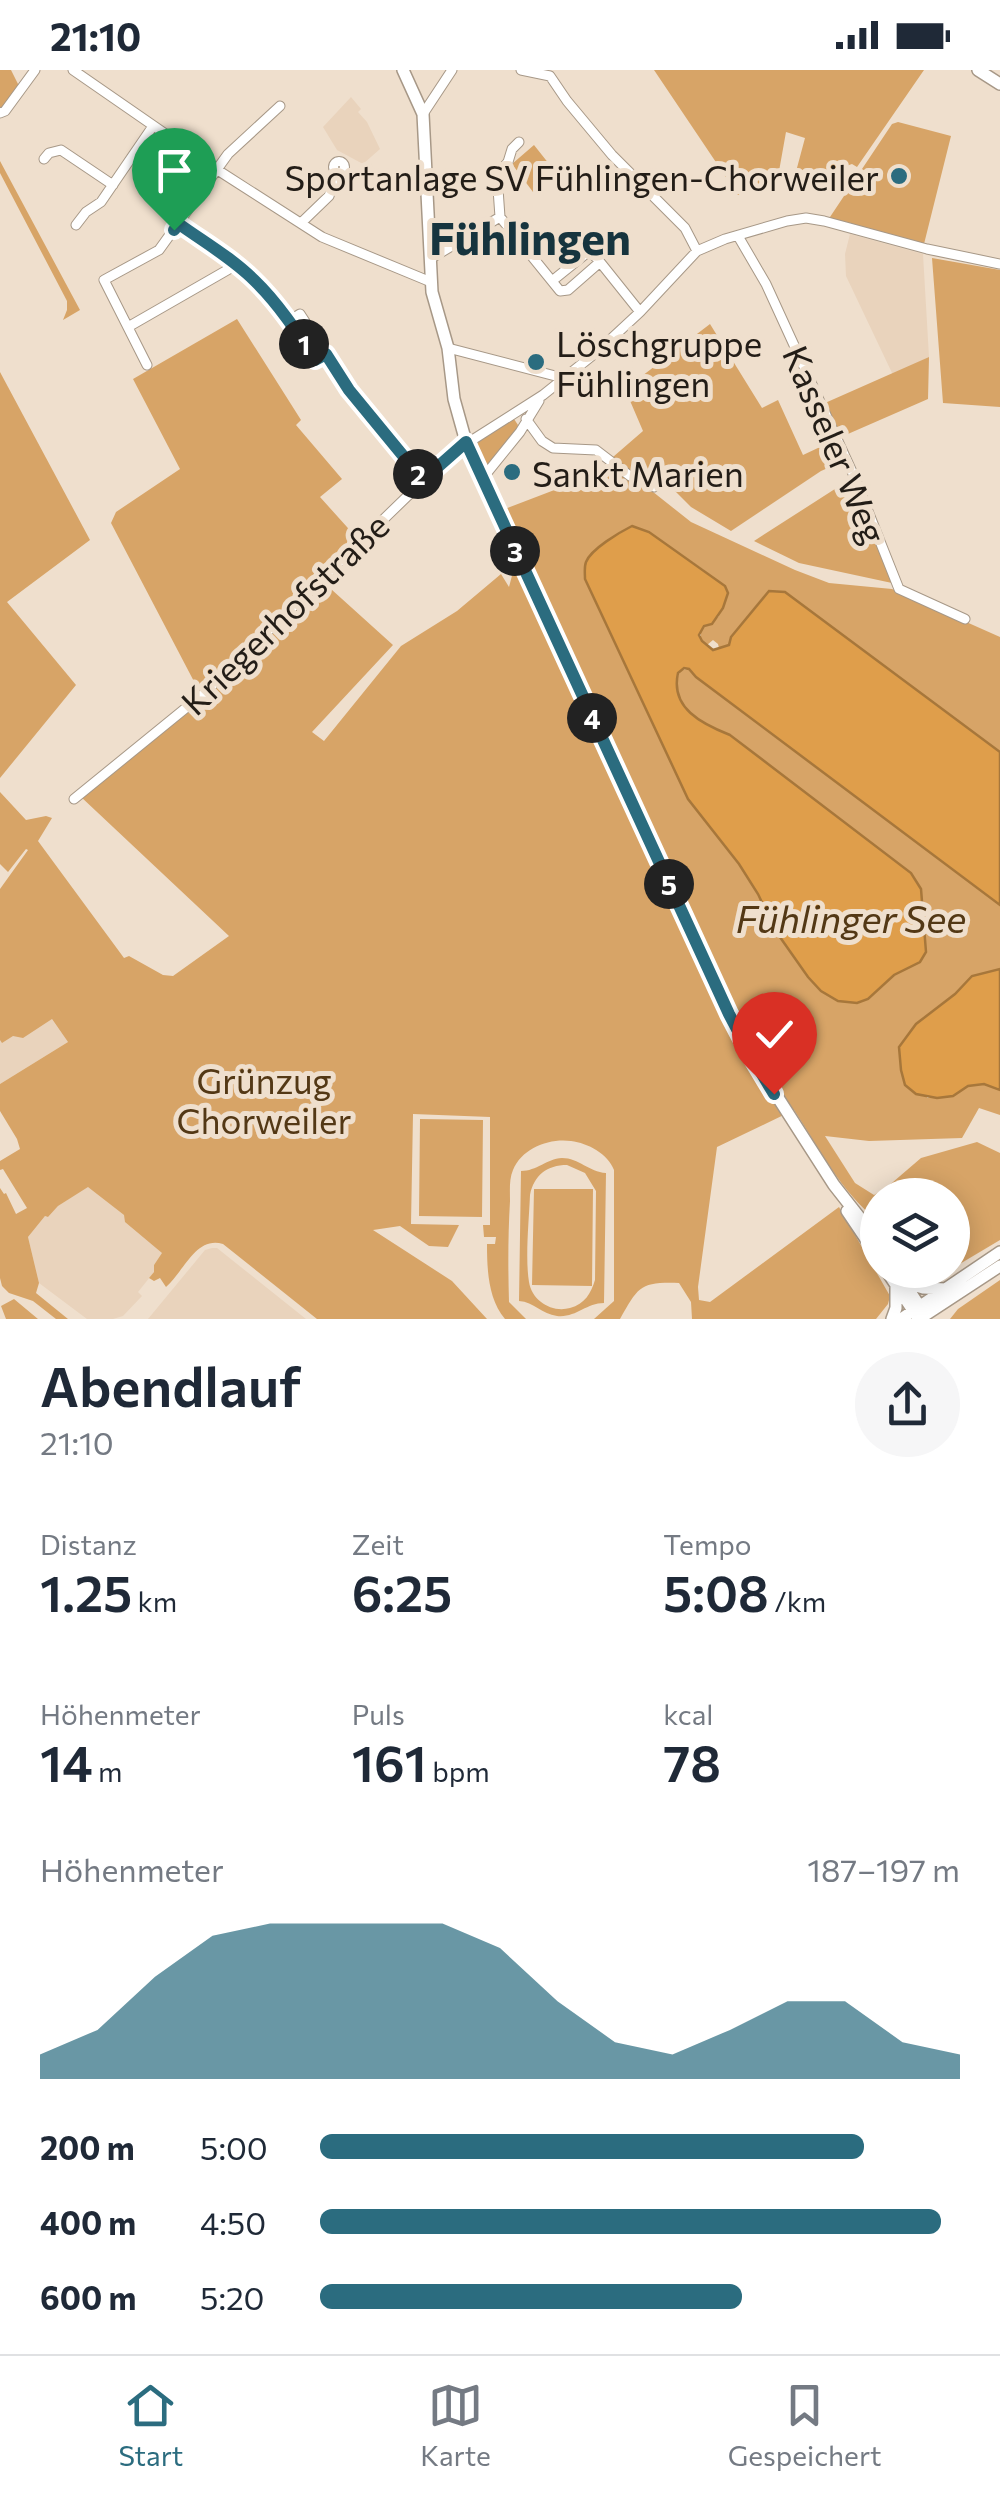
<!DOCTYPE html>
<html lang="de">
<head>
<meta charset="utf-8">
<style>
  body { margin:0; font-family:Commissioner,sans-serif; background:#f6f6f7; color:#1f2937; height:100vh; display:flex; flex-direction:column; font-size:38px; white-space:nowrap }
  * { box-sizing:border-box; margin:0 }
  p { font-size:32px; color:#747a83 }
  .icon { flex:none; width:55px; height:55px; fill:none; stroke:currentColor; stroke-width:2; stroke-linecap:round; stroke-linejoin:round }
  .map { position:relative; height:1249px; overflow:hidden }
  .panel { display:flex; flex-direction:column; background:#fff; flex:1 }
  .panel>* { flex:none }
  .fabs { position:absolute; left:860px; top:1108px; display:grid; gap:20px }
  .fabs a { display:grid; place-items:center; width:110px; height:110px; border-radius:50%; background:#fff; box-shadow:0 5px 25px #0003; font-size:50px }
  .pin { position:absolute; display:grid; place-items:center; width:85px; height:85px; color:#fff; margin:-102px -42px; border-radius:50% 50% 50% 0; rotate:-45deg; box-shadow:0 0 10px #0007 }
  .pin .icon { rotate:45deg }
  .km { position:absolute; width:50px; height:50px; margin:-25px; border-radius:50%; background:#222; color:#fff; font-size:28px; line-height:50px; text-align:center }
  .round { display:grid; place-items:center; flex:none; width:105px; height:105px; border-radius:52px; background:#f6f6f7 }
  .overview { display:flex; align-items:center; justify-content:space-between; height:170px; padding:0 40px }
  h1 { font-size:55px; font-weight:600; line-height:75px }
  .figures { display:grid; grid-template-columns:repeat(3,1fr); gap:15px; height:170px; padding:10px 40px }
  .figures div { display:grid; align-content:center }
  .figures b { font-size:50px; font-weight:600 }
  .figures small { font-size:28px; font-weight:400 }
  .figures p { font-size:28px }
  .chart { height:280px; padding:20px 40px }
  .chart p { display:flex; justify-content:space-between }
  .chart svg { width:100%; height:180px; margin-top:10px; fill:#2b6c7f; opacity:.7 }
  ul { padding:0 40px; list-style:none; font-size:32px }
  li { display:grid; grid-template-columns:160px 120px 1fr; align-items:center; height:75px }
  li i { height:25px; border-radius:12px; background:#2b6c7f }
  .status { display:flex; justify-content:space-between; align-items:center; height:70px; padding:0 50px; background:#fff; direction:ltr }
  .status svg { height:28px; fill:currentColor }
  .dock { display:flex; justify-content:space-around; align-items:center; height:140px; border-top:2px solid #e0e1e3; background:#fff; font-size:28px; color:#747a83 }
  .dock a { display:grid; justify-items:center; gap:5px }
  .dock .active { color:#2b6c7f }
  .map>svg:first-child { display:block }
  .built { fill:#e9d3bc }
  .green { fill:#d7a467; fill-rule:evenodd }
  .water { fill:#df9e4b; stroke:#a7773b; stroke-width:2.5 }
  .lines { fill:none; stroke-linecap:round; stroke-linejoin:round }
  .minor-casing { stroke:#a79887; stroke-width:11 }
  .major-casing { stroke:#a79887; stroke-width:14 }
  .minor { stroke:#fff; stroke-width:9 }
  .major { stroke:#fff; stroke-width:11 }
  .route-casing { stroke:#fff; stroke-width:20 }
  .route { stroke:#2b6c7f; stroke-width:12 }
  .poi-dot { fill:#2b6c7f; stroke:#efdfcd; stroke-width:4 }
  .labels { text-anchor:middle; dominant-baseline:central; stroke-width:10; stroke-linejoin:round; paint-order:stroke }
  .poi-label { font-size:35px; fill:#231d17; stroke:#efdfcd; text-anchor:start }
  .street-label { font-size:35px; fill:#231d17; stroke:#efdfcd }
  .park-label { font-size:35px; fill:#533815; stroke:#efdfcd }
  .water-label { font-size:38px; font-style:italic; fill:#533815; stroke:#efdfcd }
  .district-label { font-size:45px; font-weight:bold; fill:#16343e; stroke:#efdfcd }
</style>
</head>
<body>
<div class="status"><b>21:10</b><svg viewBox="0 0 49 12"><path d="M0 12V9h3v3zM5 12V6h3v6zM10 12V3h3v9zM15 12V0h3v12zM26 1h20v11H26zM47 4h2v5h-2z"/></svg></div>
<div class="map">
<svg width="1000" height="1249" viewBox="0 0 1000 1249">
  <rect width="100%" height="100%" fill="#efdfcd"/>
  <!-- built -->
  <path class="built" d="M351,27l10,12 -3,3 9,10 13,27 -17,15 -26,-14 -14,-23z
    M850,164l73,20 6,103 -36,18 -47,-99 -1,-22z
    M0,876l68,96 -68,42z
    M88,1116l36,29 39,39 -9,11v7l-16,20 4,4 -19,20 -10,3h-26l-48,-36 -11,-46 17,-21 3,1 10,-11z
    M212,1178h5l89,71h-158l57,-69z"/>
  <!-- green -->
  <path class="green" d="M0,0h11l8,16 -12,18 -7,4z
    M654,0h270l-67,97 -5,-3 -39,13 -19,2 11,-41 -19,-6 -10,56 -38,7z
    M898,52l53,14 -27,108 -94,-24v-3l62,-93z
    M534,75l23,29 -24,18 -21,-28z
    M0,91l80,149 -17,10 4,-10v-9l-67,-128z
    M932,188l68,12v137l-57,-4z
    M237,249l64,101 -5,5 46,54 -22,18 36,40 -96,98 -61,56 -88,-168 5,-11 64,-43 -47,-90z
    M710,254l52,84 16,-8 25,55 32,-15 9,21 -23,10 -90,60 -40,-24 -33,-33 -15,10 48,38 104,48 34,13 63,6 108,48v115l-215,-160 -23,6 -31,39 -2,8 -10,3 -1,-4 -5,-4 -6,5 -6,-4v-11c5,-6 11,-6 18,-14l-15,-46 -55,-38 -28,-1 -27,20 -8,10 -1,18 103,220 51,65 19,30 17,36 33,47 13,14 47,8 26,-24 26,-13 -9,-89 -181,-138c-25,-10 -68,-32 -49,-65l8,-1 7,8 304,228v64l-28,7 -17,18 -39,30 11,74 26,-2 15,-10 16,-2 16,6v25l-21,-7 -17,30 -93,3 -44,-5 30,47 19,12 12,-7 35,-30 56,-16 23,11v87l-47,28 -1,-73h-74l-1,25c-36,-28 -58,-72 -83,-110l-77,37 -19,140 1,13 11,2 129,-95 51,89 -2,8 -12,15h-184l-1,-17 -12,-19c-39,-1 -40,3 -59,36h-26l20,-18v-131c-6,-16 -26,-27 -43,-29 -22,-3 -49,7 -58,29 -4,9 -3,21 -3,31 -2,34 -2,67 -1,101l17,17h-21c-17,-20 -18,-50 -18,-75h8l1,-7h-12l-1,-12h7v-108l-77,-3 -2,110 48,1 -11,22 -19,-1 -29,-20 -27,4 79,51 35,38h-170l-94,-75c-27,-8 -38,26 -57,43l-6,-9 -6,3 -5,-3 5,-6v-7l8,-12 -37,-31 -1,-7 -36,-28 -30,19 -10,11 -3,-1 -17,21 11,46 -3,10 32,26h-12l-23,-18 -24,-8 -7,-7 -2,-8v-90l4,6 2,-1 10,21 11,-6 -24,-39 -3,1v-9l20,-12 -3,-10 -17,-28v-27l68,-42 -16,-23 -29,19 -10,-2 -11,7 -2,-3v-151l28,-39 -2,-1 -18,23 -8,-8v-72l26,28 20,-4 6,2 -14,23 86,117 5,-2 34,19 10,1 56,-40 -149,-140 92,-74 149,-142 72,65 -81,87 12,9 77,-95 56,-35 44,-37 8,13 9,-34 -21,-41 94,-36 52,-45 -18,-42z
    M929,287l-1,42 -87,38 -16,-34z
    M0,302l90,168 -83,62 69,83 -76,93z
    M514,349l4,6 -3,8 -28,35 -4,-1c-2,-5 -6,-10 -7,-16 -2,-14 27,-26 38,-32z
    M852,408l40,105 -93,-20 -45,-22z
    M420,1049l63,1 -1,97 -63,-1z
    M562,1088c17,0 27,14 44,15l-2,130c-18,0 -28,15 -47,13 -15,-2 -23,-14 -38,-15l2,-130c16,0 25,-12 41,-13zM567,1095l18,8 11,18 -1,89c-4,13 -10,24 -25,28 -18,5 -38,-7 -41,-26 -4,-24 0,-62 1,-87 4,-20 17,-30 37,-30z
    M534,1119h59l-1,97 -60,-1z
    M1000,1210v39h-50l8,-10z
    M14,1229l24,20h-32l-5,-13z"/>
  <!-- water -->
  <path class="water" d="M632,456l17,6 76,54 3,7 -5,15 -11,16 -8,2 -5,9 3,6 11,9 16,-5 2,-8 38,-46 16,1 215,160v153l-304,-228 -7,-8 -5,-1 -6,5c-8,35 24,51 52,62l181,138 10,16 5,63 -6,10 -26,13 -26,24 -11,4 -19,-2 -17,-10 -13,-14 -33,-47 -17,-36 -19,-30 -51,-65 -103,-220c0,-6 -1,-12 1,-17 5,-13 34,-30 46,-36z
    M1000,899v121l-16,-6 -16,2 -15,10 -16,2 -21,-4 -11,-9 -4,-15 -2,-23 17,-23 39,-30 17,-18z"/>
  <g class="lines">
    <defs>
      <path id="minor" d="M73,0l143,99 106,68 109,45
        M521,0l29,6 17,25 45,54 73,73 12,23
        M0,43l5,-2 30,-41
        M423,44l29,-44
        M44,89l5,-6 12,-3 52,35
        M333.5 97a5.5 5.5 0 1 1 11 0a5.5 5.5 0 1 1-11 0Z
        M500,147l-3,-42 11,-13 4,-13 7,-7
        M301,153l28,-27 8,-23
        M179,154l72,53 38,44 26,39 11,-6 23,36 74,90
        M76,155l10,-13 15,-10 52,-76
        M738,166l28,48 88,192 45,113 66,30
        M430,189l70,-42 60,74 8,-1 32,-28 40,50
        M552,211l36,-29h3l9,10
        M289,251l11,-7 26,40
        M128,257l108,-62
        M448,278l115,30
        M147,295l-43,-85 55,-30 69,-96 52,-48
        M526,349l16,22 11,7 43,2 34,26 24,11
        M482,409l38,-47 19,-31
        M74,729l129,-105 249,-241 91,-58 55,-44 42,-39 57,-61 28,-12 62,-18 19,-3 18,3 103,28 73,15"/>
      <path id="major" d="M403,0l20,44 9,178 16,56 6,51 12,43 95,211 189,401 84,131 44,56
        M978,0l22,14
        M847,1141l31,46
        M886,1200l30,45
        M896,1200l28,43
        M906,1213l17,5 23,1
        M892,1249l4,-11v-24
        M901,1249l99,-67
        M919,1249l81,-53"/>
    </defs>
    <!-- minor casing -->
    <use href="#minor" class="minor-casing"/>
    <!-- major casing -->
    <use href="#major" class="major-casing"/>
    <!-- minor -->
    <use href="#minor" class="minor"/>
    <!-- major -->
    <use href="#major" class="major"/>
  </g>
  <g class="lines">
    <defs>
      <path id="route" d="M174,160l5,-6c25,18 53,34 75,56 24,23 43,52 61,80l11,-6 23,36 74,90 43,-38 263,572 21,40 24,40"/>
    </defs>
    <!-- route casing -->
    <use href="#route" class="route-casing"/>
    <!-- route -->
    <use href="#route" class="route"/>
  </g>
  <!-- markers -->
  <g class="poi-dot">
    <circle cx="899" cy="106" r="10"/>
    <circle cx="536" cy="292" r="10"/>
    <circle cx="512" cy="402" r="10"/>
  </g>
  <g class="labels">
    <!-- poi labels -->
    <g class="poi-label">
      <text x="879" y="106" text-anchor="end">Sportanlage SV Fühlingen-Chorweiler</text>
      <text x="556" y="272">Löschgruppe<tspan x="556" dy="40">Fühlingen</tspan></text>
      <text x="532" y="402">Sankt Marien</text>
    </g>
    <!-- street labels -->
    <g class="street-label">
      <text transform="translate(836 374) rotate(67)">Kasseler Weg</text>
      <text transform="translate(284 543) rotate(-44)">Kriegerhofstraße</text>
    </g>
    <!-- park labels -->
    <g class="park-label">
      <text x="264" y="1009">Grünzug<tspan x="264" dy="40">Chorweiler</tspan></text>
    </g>
    <!-- water labels -->
    <g class="water-label">
      <text x="851" y="847">Fühlinger See</text>
    </g>
    <!-- district labels -->
    <g class="district-label">
      <text x="530" y="166">Fühlingen</text>
    </g>
  </g>
</svg>
<div class="fabs">
<a><svg class="icon" aria-label="layers" viewBox="0 0 24 24"><path d="M12 4l9 5-9 5-9-5zM3 14l9 5 9-5"/></svg></a>
</div>
<div class="pin" style="left:174px;top:160px;background:#1e9e55"><svg class="icon" aria-label="arrive" viewBox="0 0 24 24"><path d="M6 21V4h12l-3 4 3 4H6"/></svg></div>
<div class="pin" style="left:774px;top:1024px;background:#d93025"><svg class="icon" aria-label="check" viewBox="0 0 24 24"><path d="M5 12l5 5 9-10"/></svg></div>
<b class="km" style="left:304px;top:274px">1</b>
<b class="km" style="left:418px;top:404px">2</b>
<b class="km" style="left:515px;top:481px">3</b>
<b class="km" style="left:592px;top:648px">4</b>
<b class="km" style="left:669px;top:814px">5</b>
</div>
<section class="panel">
<div class="overview"><div><h1>Abendlauf</h1><p>21:10</p></div><a class="round"><svg class="icon" aria-label="share" viewBox="0 0 24 24"><path d="M12 15V3M7 8l5-5 5 5M5 13v7h14v-7"/></svg></a></div>
<div class="figures">
<div><p>Distanz</p><b>1.25<small> km</small></b></div>
<div><p>Zeit</p><b>6:25</b></div>
<div><p>Tempo</p><b>5:08<small> /km</small></b></div>
</div>
<div class="figures">
<div><p>Höhenmeter</p><b>14<small> m</small></b></div>
<div><p>Puls</p><b>161<small> bpm</small></b></div>
<div><p>kcal</p><b>78</b></div>
</div>
<div class="chart"><p><span>Höhenmeter</span>187–197 m</p>
<svg viewBox="0 0 160 44" preserveAspectRatio="none"><path d="M0 44V38L10 32L20 19L30 9L40 6L50 6L60 6L70 6L80 12L90 25L100 35L110 38L120 32L130 25L140 25L150 35L160 38V44z"/></svg>
</div>
<ul>
<li><b>200 m</b>5:00<i style="width:85%"></i></li>
<li><b>400 m</b>4:50<i style="width:97%"></i></li>
<li><b>600 m</b>5:20<i style="width:66%"></i></li>
</ul>
</section>
<nav class="dock">
<a class="active"><svg class="icon" aria-label="home" viewBox="0 0 24 24"><path d="M3 11l9-7 9 7M6 9v11h12V9"/></svg>Start</a>
<a><svg class="icon" aria-label="map" viewBox="0 0 24 24"><path d="M3 6l6-2 6 2 6-2v14l-6 2-6-2-6 2zM9 4v14M15 6v14"/></svg>Karte</a>
<a><svg class="icon" aria-label="saved" viewBox="0 0 24 24"><path d="M7 4h10v16l-5-4-5 4z"/></svg>Gespeichert</a>
</nav>
</body>
</html>
